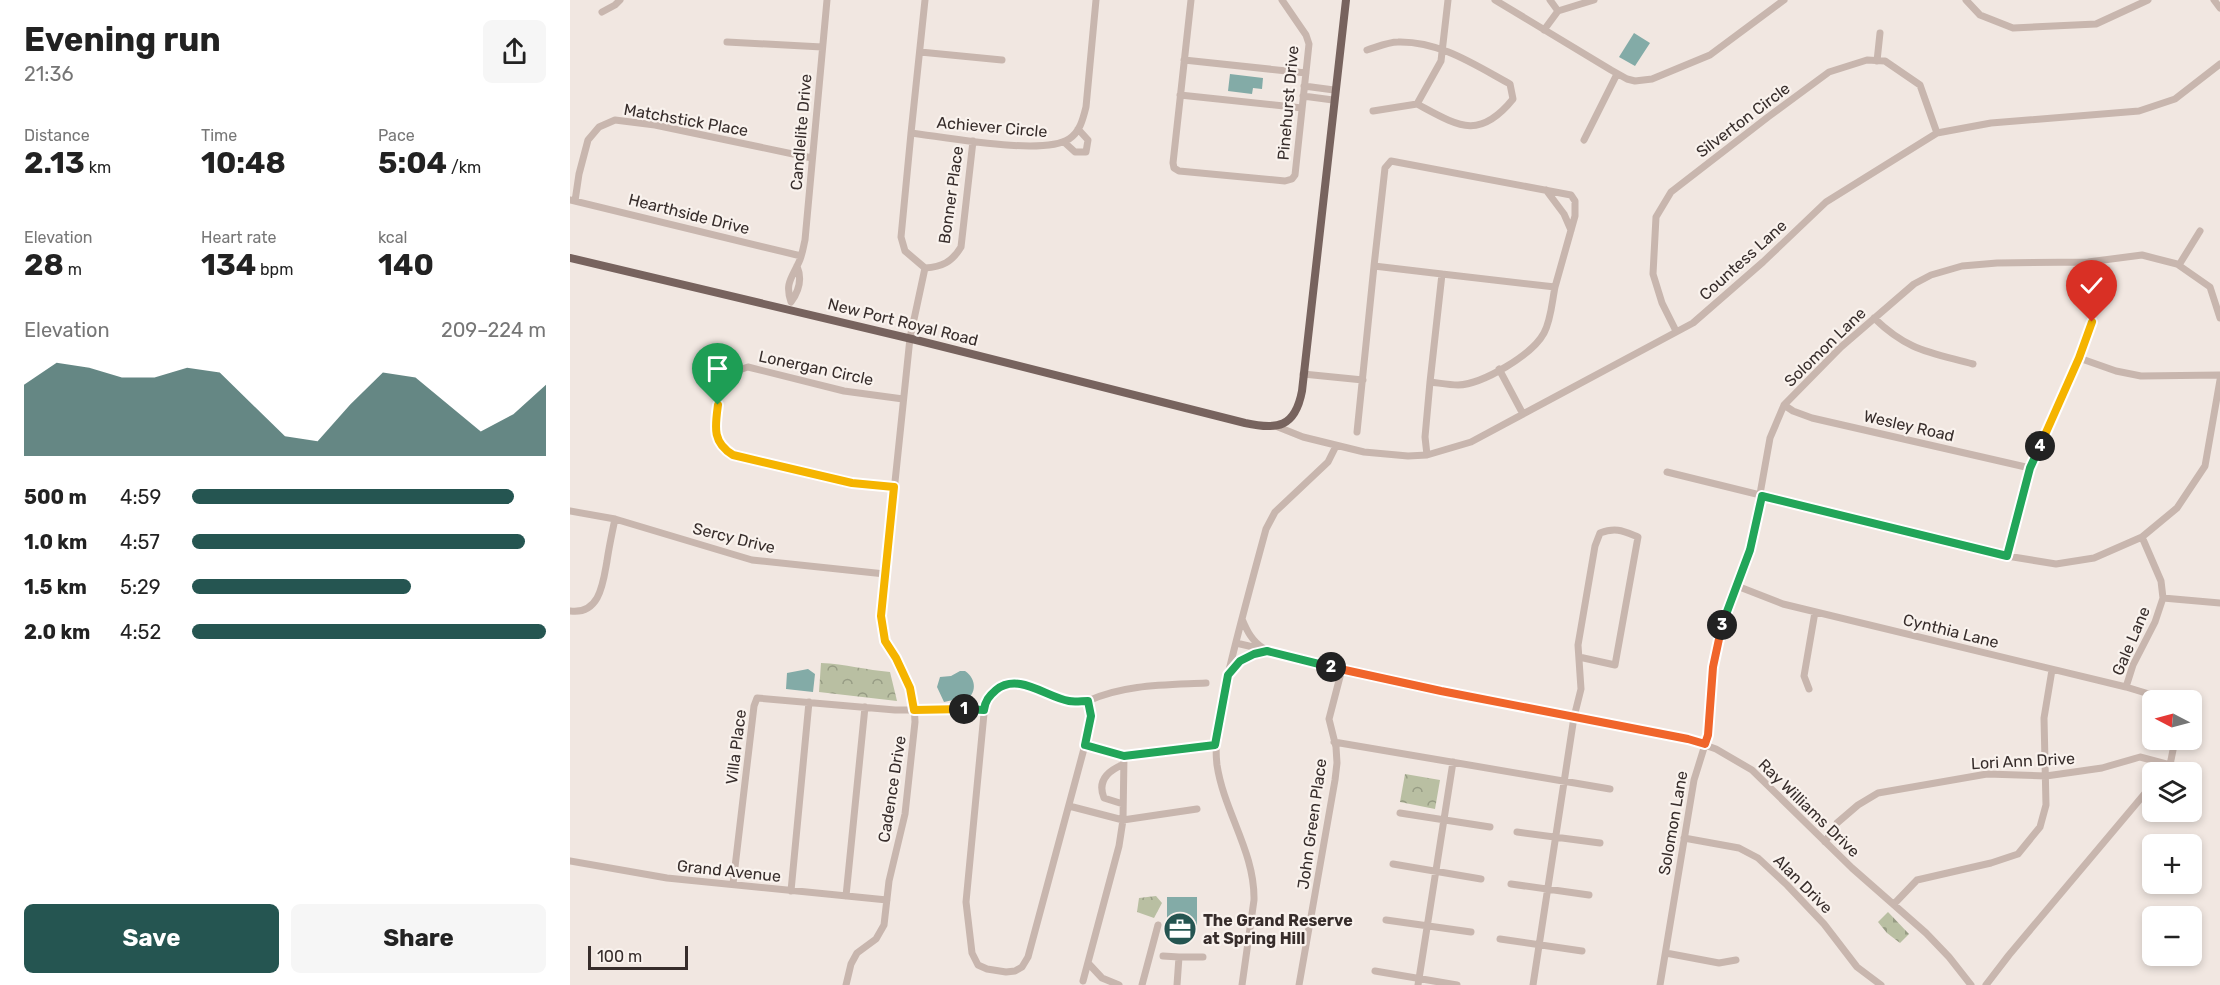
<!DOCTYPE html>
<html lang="en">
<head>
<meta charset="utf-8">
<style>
  body { margin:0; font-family:Rubik,sans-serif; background:#f6f6f6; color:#222; height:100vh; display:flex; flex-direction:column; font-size:22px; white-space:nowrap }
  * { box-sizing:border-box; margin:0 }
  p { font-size:20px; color:#767676 }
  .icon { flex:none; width:33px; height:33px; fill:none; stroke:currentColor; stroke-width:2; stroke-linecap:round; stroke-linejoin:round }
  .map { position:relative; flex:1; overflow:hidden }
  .panel { display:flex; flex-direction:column; background:#fff; width:570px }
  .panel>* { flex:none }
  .needle { width:39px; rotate:276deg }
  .tools { position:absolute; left:1572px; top:690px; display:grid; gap:12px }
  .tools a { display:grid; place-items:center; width:60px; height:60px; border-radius:9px; background:#fff; box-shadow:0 3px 9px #0003; font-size:30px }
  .scale { position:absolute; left:18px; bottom:15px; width:100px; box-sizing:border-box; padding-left:6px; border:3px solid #372d2b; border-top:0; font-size:16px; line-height:21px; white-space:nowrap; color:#372d2b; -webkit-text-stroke:4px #f9f2ed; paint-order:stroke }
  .pin { position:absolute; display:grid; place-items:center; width:51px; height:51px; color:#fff; margin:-62px -26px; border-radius:50% 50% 50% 0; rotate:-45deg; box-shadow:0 0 6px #0007 }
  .pin .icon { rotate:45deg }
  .km { position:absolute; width:30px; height:30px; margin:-15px; border-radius:50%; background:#222; color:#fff; font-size:16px; line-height:30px; text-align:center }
  .round { display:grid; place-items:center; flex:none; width:63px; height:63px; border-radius:9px; background:#f6f6f6 }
  .head { display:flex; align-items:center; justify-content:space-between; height:102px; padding:0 24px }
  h1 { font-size:33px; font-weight:700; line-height:45px }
  .metrics { display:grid; grid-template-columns:repeat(3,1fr); gap:9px; height:102px; padding:6px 24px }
  .metrics div { display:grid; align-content:center }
  .metrics b { font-size:30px; font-weight:700 }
  .metrics small { font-size:16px; font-weight:400 }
  .metrics p { font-size:16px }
  .chart { height:168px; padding:12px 24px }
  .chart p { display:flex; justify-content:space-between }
  .chart svg { width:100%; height:108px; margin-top:6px; fill:#255551; opacity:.7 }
  .primary-button { display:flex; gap:12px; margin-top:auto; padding:12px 24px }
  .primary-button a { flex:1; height:69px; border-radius:9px; background:#255551; color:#fff; font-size:24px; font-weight:700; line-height:69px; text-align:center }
  .primary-button a+a { background:#f6f6f6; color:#222 }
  ul { padding:0 24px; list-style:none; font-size:20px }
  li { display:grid; grid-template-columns:96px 72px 1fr; align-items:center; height:45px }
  li i { height:15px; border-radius:8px; background:#255551 }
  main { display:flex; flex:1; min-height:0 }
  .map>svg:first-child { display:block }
  .cemetery { fill:url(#cemetery-stones) }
  .park { fill:url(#park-crowns) }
  .water { fill:#83aba7 }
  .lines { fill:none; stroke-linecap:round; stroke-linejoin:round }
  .minor { stroke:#c8b6ae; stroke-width:7 }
  .major { stroke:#77635e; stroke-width:8 }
  .split-1-casing { stroke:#fff; stroke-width:12 }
  .split-2-casing { stroke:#fff; stroke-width:12 }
  .split-3-casing { stroke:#fff; stroke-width:12 }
  .split-4-casing { stroke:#fff; stroke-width:12 }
  .split-5-casing { stroke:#fff; stroke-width:12 }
  .split-1 { stroke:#f5b400; stroke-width:8 }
  .split-2 { stroke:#22a559; stroke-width:8 }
  .split-3 { stroke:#f0652b; stroke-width:8 }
  .split-4 { stroke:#22a559; stroke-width:8 }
  .split-5 { stroke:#f5b400; stroke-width:8 }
  .labels { text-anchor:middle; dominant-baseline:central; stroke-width:4.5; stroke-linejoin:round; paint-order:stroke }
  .street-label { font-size:16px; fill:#372d2b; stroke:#f9f2ed }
  .poi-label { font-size:16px; font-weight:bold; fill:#372d2b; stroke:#f9f2ed; text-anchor:start }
</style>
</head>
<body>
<main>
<section class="panel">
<div class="head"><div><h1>Evening run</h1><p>21:36</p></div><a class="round"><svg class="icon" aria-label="share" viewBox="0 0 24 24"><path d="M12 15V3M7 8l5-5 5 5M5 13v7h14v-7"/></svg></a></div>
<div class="metrics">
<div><p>Distance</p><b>2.13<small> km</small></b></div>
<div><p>Time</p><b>10:48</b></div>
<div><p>Pace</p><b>5:04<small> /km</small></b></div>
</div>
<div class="metrics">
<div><p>Elevation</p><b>28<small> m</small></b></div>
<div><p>Heart rate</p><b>134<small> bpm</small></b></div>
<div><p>kcal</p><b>140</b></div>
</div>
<div class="chart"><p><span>Elevation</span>209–224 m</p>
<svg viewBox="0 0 160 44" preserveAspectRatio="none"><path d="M0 44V15L10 6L20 8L30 12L40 12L50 8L60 10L70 23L80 36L90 38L100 23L110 10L120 12L130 23L140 34L150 27L160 15V44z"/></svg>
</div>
<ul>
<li><b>500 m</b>4:59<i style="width:91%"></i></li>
<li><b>1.0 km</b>4:57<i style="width:94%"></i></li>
<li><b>1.5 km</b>5:29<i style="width:62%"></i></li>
<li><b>2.0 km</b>4:52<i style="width:100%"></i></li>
</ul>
<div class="primary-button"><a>Save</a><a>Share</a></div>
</section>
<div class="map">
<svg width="1650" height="985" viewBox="0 0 1650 985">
  <defs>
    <pattern id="cemetery-stones" width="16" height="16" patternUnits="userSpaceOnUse" patternTransform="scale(1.5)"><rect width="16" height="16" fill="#b9bfa2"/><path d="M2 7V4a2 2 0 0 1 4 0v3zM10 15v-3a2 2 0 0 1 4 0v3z" fill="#979c84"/></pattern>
    <pattern id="park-crowns" width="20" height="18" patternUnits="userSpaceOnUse" patternTransform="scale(1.5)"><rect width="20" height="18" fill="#b9bfa2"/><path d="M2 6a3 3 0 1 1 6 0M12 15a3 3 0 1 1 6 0" fill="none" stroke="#979c84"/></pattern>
  </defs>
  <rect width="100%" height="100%" fill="#f1e7e1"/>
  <!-- cemetery -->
  <path class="cemetery" d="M1318,912l21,22 -9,9 -13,-10 -9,-11z"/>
  <!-- park -->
  <path class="park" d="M251,663c24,1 46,7 69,9l7,29 -78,-9z
    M835,774l35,6 -5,29 -35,-7z
    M586,896l6,7 -8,15 -17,-6 2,-14z"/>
  <!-- water -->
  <path class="water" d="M1064,33l16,10 -15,23 -16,-9z
    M660,74l33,4 -1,11 -9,-1 -1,6 -24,-3z
    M238,669l7,5 -2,18 -27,-3 1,-16z
    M390,671h5c12,8 12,23 -1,31l-11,-2 -9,2 -7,-15 3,-10 11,-1z
    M597,897h30v29h-30z"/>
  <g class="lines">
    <!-- minor -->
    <path class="minor" d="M355,0l-14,133c34,4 132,23 158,6 11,-7 14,-20 17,-32l10,-107
      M621,0l-18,163 1,5 5,3 106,10 7,-2 3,-4 14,-131 -3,-9 -24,-35
      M925,0l116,70 16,9 8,2 17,-2 58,-24 74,-55
      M980,0l8,11
      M1396,0l14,15 33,13 83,-4 52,-24
      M1644,0l6,8
      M32,12l13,-7 5,-5
      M974,30l14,-19 36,-11
      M157,42l95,5
      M797,50c10,-3 21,-8 31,-8 42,-1 77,23 112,42l3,15c-34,42 -55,27 -96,5
      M350,52l82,8
      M614,60l122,13
      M1307,61l3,-28
      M734,86l30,4
      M610,95l122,13
      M733,96l30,4
      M847,104l24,-43 7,-61
      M803,111l44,-7
      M1014,140l33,-66
      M494,142l11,10h11l2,-12 -10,-11
      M976,190l18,24 7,16
      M0,200l231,56
      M5,201l4,-27 9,-34 11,-13 16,-7 40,5 157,33
      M1609,265l21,-34
      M227,266c5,12 2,25 -6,36 -6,-18 0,-23 7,-38 4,-7 5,-16 7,-24l22,-240
      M804,266l11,-98 6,-7 180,34 4,6v15l-20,71
      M355,268c17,-1 27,-6 36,-21l12,-106
      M1304,318c34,33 55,34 99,46
      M1106,331l-14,-28 -9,-29 3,-57 15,-25 97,-75 61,-45 38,-12 18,1 35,24 17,48
      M1509,358l37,13 25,5 79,-1
      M929,369l24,45
      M733,374l60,6
      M860,382c9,1 19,3 28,3 25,-1 74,-30 86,-52 7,-13 8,-31 11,-46l-113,-13
      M1214,405l9,6 19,7 218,50
      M708,427l25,10 61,15 44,4 19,-1 44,-13 222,-119 70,-61 63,-60 111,-69 54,-10 148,-12 36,-12 45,-35
      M787,432l17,-166 68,8 -12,108 -5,55 2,18
      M1097,472l340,84 49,8 38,-6 48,-21 35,-29 28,-42 15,-86
      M324,487l-42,-4 -119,-28c-4,-2 -9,-5 -12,-8 -10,-13 -5,-58 6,-69 6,-7 12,-8 21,-11l96,24 59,8
      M0,511l45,8 137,41 133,14
      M1437,556l23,-88 49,-110 13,-36 -4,-60
      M1167,586l46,18 343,83 23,7 9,6
      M1593,598l57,5
      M0,611c30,4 33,-28 37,-50 2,-14 5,-28 8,-42
      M672,619c5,12 10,22 21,29
      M666,643l205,48 247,48 28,10 36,21 100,98 74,65 23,24 22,28
      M659,674c11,-12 20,-19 36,-22
      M636,683c-38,2 -82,1 -118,18l3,15 -6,29 39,11 91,-11
      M1556,687l7,-22 22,-43 8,-24 -2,-17 -19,-44
      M1239,689l-5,-13 11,-64
      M764,742l276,47
      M515,745l-57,212 -6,10 -7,4 -9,1 -19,-3 -9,-4 -6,-12 -6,-51 19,-199c22,-39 54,-7 84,-2 6,1 13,0 19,0
      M552,765c-14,6 -25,16 -18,33l19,6
      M1594,772l6,-7 5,-25
      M499,806l54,14 1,-64
      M830,813l90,14
      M947,832l83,11
      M1114,838l55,10 19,10 29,27 37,39 33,43 24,18
      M1255,842l12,-19 21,-18 20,-12 109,-19 59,2 56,-8 38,-11 30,8
      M0,861l97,17 220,22
      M823,864l88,15
      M163,884l21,-178 3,-8 138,12h89
      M941,884l78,11
      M221,891l18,-189
      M276,896l19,-189
      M1324,904l23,-24 74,-17 27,-9 22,-27 6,-22 -2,-87 8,-48
      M816,920l85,12
      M930,939l82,12
      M1096,953l53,10 17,-3
      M593,956l16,1
      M518,963l14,15 17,7
      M805,971l82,14
      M513,981l36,-135 4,-26 74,-11
      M276,985l5,-21 6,-11 19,-14 8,-14 5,-44 16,-67 10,-92 -1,-20 -4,-14 -14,-30 -11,-17 -4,-25 29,-278 15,-70 -20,-17 -4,-14 10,-104
      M572,985l16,-60
      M607,985l2,-28h24
      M672,985l12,-85c1,-48 -30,-88 -37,-135 -4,-35 6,-70 14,-103 11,-45 23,-89 35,-133l9,-17 53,-50 8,-16
      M729,985l36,-205 2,-17 -1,-16 -7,-28 13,-50
      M848,985l35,-223
      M963,985l41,-268 7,-28 -3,-44 17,-99 5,-13c16,-6 23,-2 38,4l-23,128 -36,-8
      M1090,985l34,-205 14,-45 5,-68 10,-47 27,-70 20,-112 14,-33 57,-58 73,-63 17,-9 31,-9 35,-3 91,-1 54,-7 35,9 33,23 10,31
      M1416,985l23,-30 143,-170"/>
    <!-- major -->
    <path class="major" d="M0,258l346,82 329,83c32,7 50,5 57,-32l44,-391"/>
  </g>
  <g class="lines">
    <defs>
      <path id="split-1" d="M148,405c-3,22 -6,37 15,50l119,28 42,4 -13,129 4,25 11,17 14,30 4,22 50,-1"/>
      <path id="split-2" d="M394,709l20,1c1,-9 5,-14 12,-20 22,-18 50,7 73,11 5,1 13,0 19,0l3,15 -6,29 39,11 91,-11 13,-70 12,-14 14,-7 13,-3 64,16"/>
      <path id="split-3" d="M761,667l110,24 247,48 17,5 3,-9 5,-68 9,-42"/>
      <path id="split-4" d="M1152,625l28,-75 12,-54 245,60 23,-88 10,-22"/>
      <path id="split-5" d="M1470,446l39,-88 13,-36"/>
    </defs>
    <!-- split-1 casing -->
    <use href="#split-1" class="split-1-casing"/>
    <!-- split-2 casing -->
    <use href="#split-2" class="split-2-casing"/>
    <!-- split-3 casing -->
    <use href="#split-3" class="split-3-casing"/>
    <!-- split-4 casing -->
    <use href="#split-4" class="split-4-casing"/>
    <!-- split-5 casing -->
    <use href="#split-5" class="split-5-casing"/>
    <!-- split-1 -->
    <use href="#split-1" class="split-1"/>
    <!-- split-2 -->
    <use href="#split-2" class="split-2"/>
    <!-- split-3 -->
    <use href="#split-3" class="split-3"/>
    <!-- split-4 -->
    <use href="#split-4" class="split-4"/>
    <!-- split-5 -->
    <use href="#split-5" class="split-5"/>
  </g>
  <!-- icons -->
  <defs>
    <symbol id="office-disc" viewBox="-11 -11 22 22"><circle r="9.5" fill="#255551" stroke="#f9f2ed"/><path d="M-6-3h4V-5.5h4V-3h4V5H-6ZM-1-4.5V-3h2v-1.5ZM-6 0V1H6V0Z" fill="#fff"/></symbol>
  </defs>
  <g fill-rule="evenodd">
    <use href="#office-disc" x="591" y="910" width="38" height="38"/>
  </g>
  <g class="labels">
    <!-- street labels -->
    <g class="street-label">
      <text transform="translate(718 103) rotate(-85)">Pinehurst Drive</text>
      <text transform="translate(116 120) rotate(10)">Matchstick Place</text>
      <text transform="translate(1173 120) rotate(-37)">Silverton Circle</text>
      <text transform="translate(422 127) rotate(5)">Achiever Circle</text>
      <text transform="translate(231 132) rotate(-85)">Candlelite Drive</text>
      <text transform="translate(381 195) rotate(-82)">Bonner Place</text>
      <text transform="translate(119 214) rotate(14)">Hearthside Drive</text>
      <text transform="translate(1173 260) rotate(-42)">Countess Lane</text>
      <text transform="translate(333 322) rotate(14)">New Port Royal Road</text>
      <text transform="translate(1255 347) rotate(-44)">Solomon Lane</text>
      <text transform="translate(246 368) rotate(12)">Lonergan Circle</text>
      <text transform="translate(1339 426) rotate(13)">Wesley Road</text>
      <text transform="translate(164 538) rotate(14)">Sercy Drive</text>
      <text transform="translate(1381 631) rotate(14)">Cynthia Lane</text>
      <text transform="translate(1561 641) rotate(-67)">Gale Lane</text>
      <text transform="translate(166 747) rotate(-83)">Villa Place</text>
      <text transform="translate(1453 761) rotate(-3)">Lori Ann Drive</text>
      <text transform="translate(322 789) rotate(-81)">Cadence Drive</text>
      <text transform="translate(1239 808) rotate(44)">Ray Williams Drive</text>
      <text transform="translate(1103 823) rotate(-80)">Solomon Lane</text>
      <text transform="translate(742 824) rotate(-82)">John Green Place</text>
      <text transform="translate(159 871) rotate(6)">Grand Avenue</text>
      <text transform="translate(1233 884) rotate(45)">Alan Drive</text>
    </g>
    <!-- poi labels -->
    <g class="poi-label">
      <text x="633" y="920">The Grand Reserve<tspan x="633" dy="18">at Spring Hill</tspan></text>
    </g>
  </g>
</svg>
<div class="tools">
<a><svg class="needle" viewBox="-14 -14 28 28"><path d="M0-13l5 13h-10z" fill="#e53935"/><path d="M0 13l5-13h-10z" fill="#767676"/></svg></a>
<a><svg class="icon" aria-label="layers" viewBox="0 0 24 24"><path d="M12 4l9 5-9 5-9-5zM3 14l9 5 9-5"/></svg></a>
<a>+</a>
<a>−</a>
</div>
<div class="scale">100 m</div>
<div class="pin" style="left:148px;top:405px;background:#1e9e55"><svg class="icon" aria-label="arrive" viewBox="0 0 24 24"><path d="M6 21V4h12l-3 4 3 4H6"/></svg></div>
<div class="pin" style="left:1522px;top:322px;background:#d93025"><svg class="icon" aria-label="check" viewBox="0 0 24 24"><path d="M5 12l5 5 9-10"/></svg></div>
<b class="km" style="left:394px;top:709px">1</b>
<b class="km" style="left:761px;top:667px">2</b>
<b class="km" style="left:1152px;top:625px">3</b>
<b class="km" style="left:1470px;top:446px">4</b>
</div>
</main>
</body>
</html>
